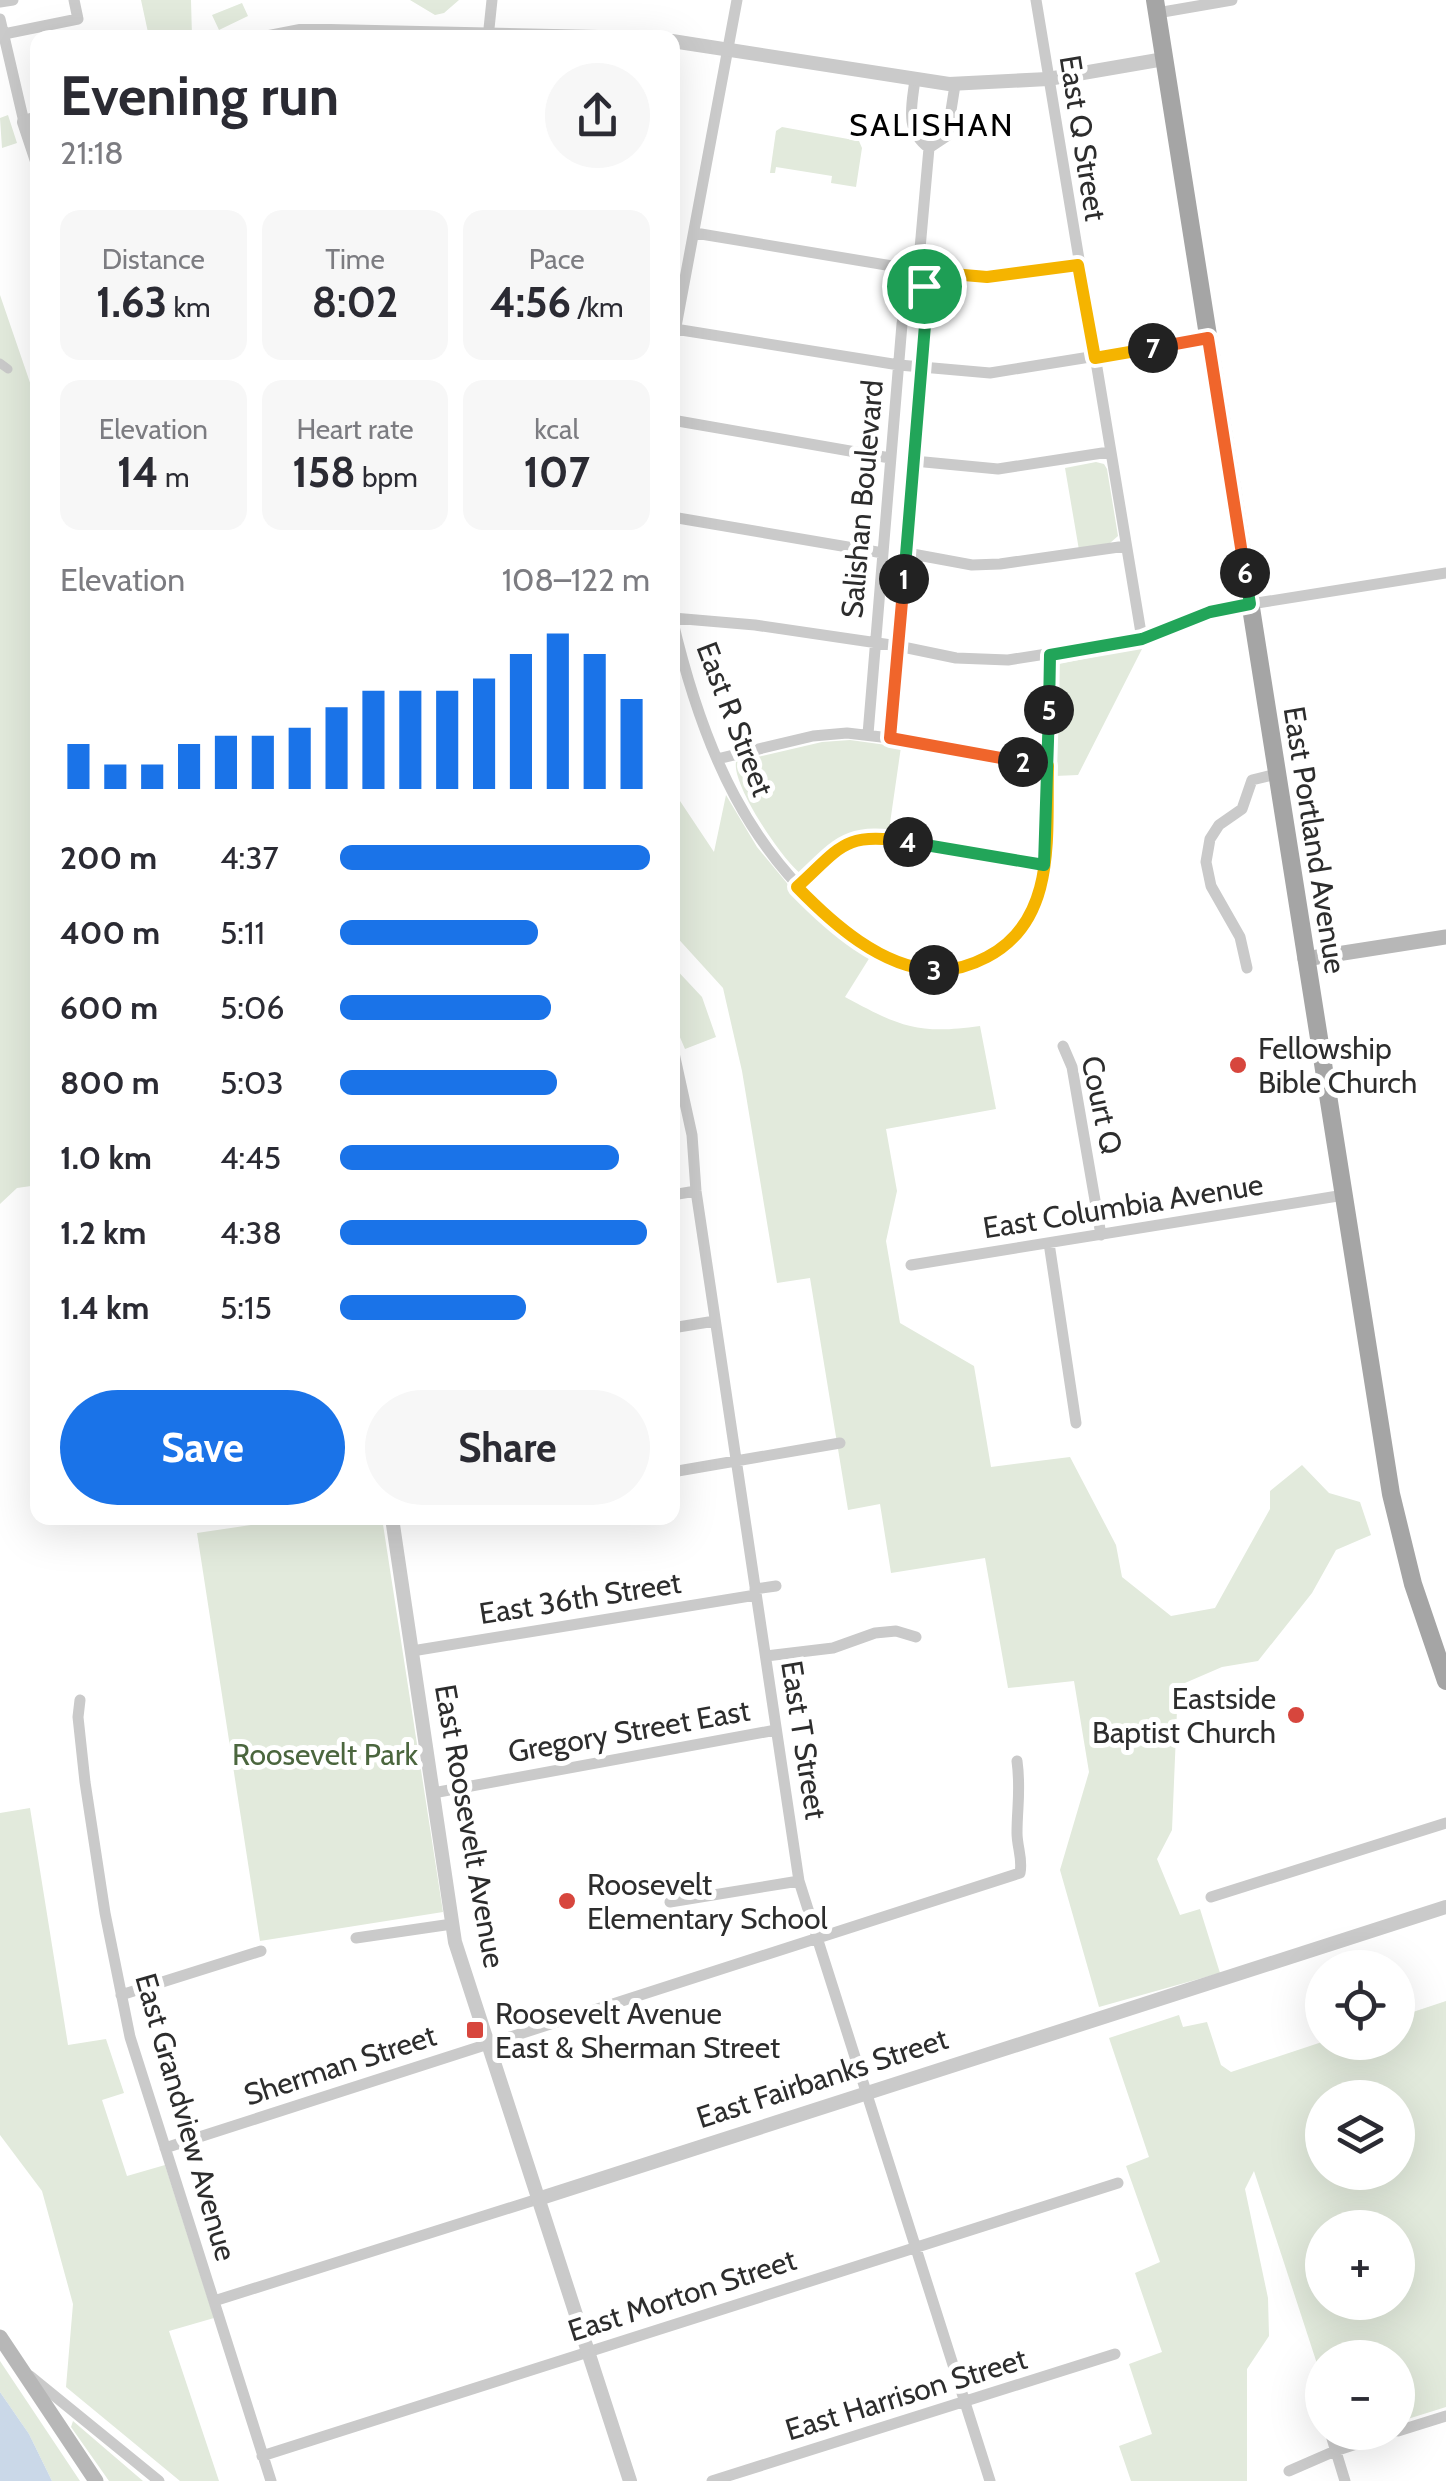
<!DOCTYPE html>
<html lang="en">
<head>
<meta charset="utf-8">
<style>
  body { margin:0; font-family:Cabin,sans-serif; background:#f7f7f7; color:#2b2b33; height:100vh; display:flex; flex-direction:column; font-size:38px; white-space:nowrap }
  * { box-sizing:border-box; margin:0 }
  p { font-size:32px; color:#7c7c81 }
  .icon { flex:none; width:55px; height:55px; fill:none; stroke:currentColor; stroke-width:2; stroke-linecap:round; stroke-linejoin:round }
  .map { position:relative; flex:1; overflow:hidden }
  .drawer { position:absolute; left:30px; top:30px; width:650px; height:1495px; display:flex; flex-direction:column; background:#fff; border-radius:20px; box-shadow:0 10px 40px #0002 }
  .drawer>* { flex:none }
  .tools { position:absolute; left:1305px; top:1950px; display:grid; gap:20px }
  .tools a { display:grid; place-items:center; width:110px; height:110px; border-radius:50%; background:#fff; box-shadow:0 10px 40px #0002; font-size:50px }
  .pin { position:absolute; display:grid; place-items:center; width:85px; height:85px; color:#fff; margin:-42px; border:5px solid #fff; border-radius:50%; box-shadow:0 2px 10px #0007 }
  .km { position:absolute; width:50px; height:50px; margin:-25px; border-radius:50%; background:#222; color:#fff; font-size:28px; line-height:50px; text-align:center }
  .round { display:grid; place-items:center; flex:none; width:105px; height:105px; border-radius:52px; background:#f7f7f7 }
  .headline { display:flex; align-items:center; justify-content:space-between; height:170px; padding:0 30px }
  h1 { font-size:55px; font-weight:700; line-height:75px }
  .stats { display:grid; grid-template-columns:repeat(3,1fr); gap:15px; height:170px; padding:10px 30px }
  .stats div { display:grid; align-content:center; border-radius:20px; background:#f7f7f7; text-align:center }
  .stats b { font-size:42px; font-weight:700 }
  .stats small { font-size:28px; font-weight:400 }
  .stats p { font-size:28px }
  .chart { height:280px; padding:20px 30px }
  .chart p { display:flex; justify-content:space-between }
  .chart svg { width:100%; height:180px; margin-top:10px; stroke:#1a73e8; stroke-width:6 }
  .button { display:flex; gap:20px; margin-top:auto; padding:20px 30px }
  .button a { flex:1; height:115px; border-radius:60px; background:#1a73e8; color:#fff; font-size:40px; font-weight:700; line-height:115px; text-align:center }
  .button a+a { background:#f7f7f7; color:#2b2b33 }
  ul { padding:0 30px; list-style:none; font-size:32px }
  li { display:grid; grid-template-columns:160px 120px 1fr; align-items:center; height:75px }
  li i { height:25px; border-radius:12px; background:#1a73e8 }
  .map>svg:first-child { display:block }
  .green { fill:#e2eadc; fill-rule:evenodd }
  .water { fill:#cad8e8 }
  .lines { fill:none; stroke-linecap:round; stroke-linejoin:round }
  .pedestrian { stroke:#cacaca; stroke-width:9 }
  .minor { stroke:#cacaca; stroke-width:11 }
  .tertiary { stroke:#cacaca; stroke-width:14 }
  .secondary { stroke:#b7b7b7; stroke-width:15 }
  .primary { stroke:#a5a5a5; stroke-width:18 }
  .split-1-casing { stroke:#fff; stroke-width:20 }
  .split-2-casing { stroke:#fff; stroke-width:20 }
  .split-3-casing { stroke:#fff; stroke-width:20 }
  .split-4-casing { stroke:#fff; stroke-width:20 }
  .split-5-casing { stroke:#fff; stroke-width:20 }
  .split-6-casing { stroke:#fff; stroke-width:20 }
  .split-7-casing { stroke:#fff; stroke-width:20 }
  .split-8-casing { stroke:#fff; stroke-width:20 }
  .split-1 { stroke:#22a559; stroke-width:12 }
  .split-2 { stroke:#f0652b; stroke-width:12 }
  .split-3 { stroke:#f5b400; stroke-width:12 }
  .split-4 { stroke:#f5b400; stroke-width:12 }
  .split-5 { stroke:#22a559; stroke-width:12 }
  .split-6 { stroke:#22a559; stroke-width:12 }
  .split-7 { stroke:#f0652b; stroke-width:12 }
  .split-8 { stroke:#f5b400; stroke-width:12 }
  .poi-dot { fill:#d7463d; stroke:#fff; stroke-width:4 }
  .labels { text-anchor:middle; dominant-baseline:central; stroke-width:10; stroke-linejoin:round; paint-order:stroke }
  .street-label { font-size:30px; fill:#2d2d2d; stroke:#fff }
  .poi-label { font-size:30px; fill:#2d2d2d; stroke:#fff; text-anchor:start }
  .park-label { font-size:30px; fill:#4b663e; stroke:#fff }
  .neighbourhood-label { font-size:32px; letter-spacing:2.5px; fill:#000; stroke:#fff }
</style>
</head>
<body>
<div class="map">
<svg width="1446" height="2481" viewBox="0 0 1446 2481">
  <rect width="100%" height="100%" fill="#fff"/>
  <!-- green -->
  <path class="green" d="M141,0h50l1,37h-43z
    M410,0h49l-15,13 -9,2z
    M242,3l6,13 -29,14 -7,-15z
    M8,115l9,28 -15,5 -2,-30z
    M782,127l77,14 3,7 -6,39 -25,-4 1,-7 -56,-9 -1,6h-5l6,-42z
    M0,295l38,111v779l-21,3 -17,16z
    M1096,462l8,2 3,5 11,67 -8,7 -31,7 -14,-82z
    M1143,647l-65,128 -23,1 4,-112z
    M850,740l51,7 -12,83c-17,1 -34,0 -50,11 -14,10 -22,29 -39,32 -19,-15 -68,-88 -64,-111l86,-20z
    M672,789l42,63 12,-57 31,52 39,47 74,63 -25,40c54,29 72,38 135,29l16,83 -110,20 11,62 -11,50 14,82 74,43 17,101 79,-10 46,88 6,32 49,39 44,-8 55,-99v-18l32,-26 27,28 31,9 11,33 -35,15 -24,43 -54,68 -36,6 -44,19 -6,144 -15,29 23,56 20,-6 20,64 -121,34 -39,-137 29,-98 -15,-91 -66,7 -23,-130 -94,15 -11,-69 -32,6 -38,-232 -33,5 -35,-212 -19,-83 -50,-55z
    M672,965l30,32 14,40 -31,12 -12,-28z
    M299,1518h83l61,394 -183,29 -63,-408z
    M30,1808l38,237 38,-6 18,54 -22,7 25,76 38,-11 49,153 -45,13 50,150h-39l-114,-94 7,-83 -31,-113 -42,-56v-322z
    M1446,2001v406l-48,15v-64h-76v21l-68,-208 -9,18 23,109 1,38 -22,33v112h-116l-12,-35 33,-12 -23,-70 33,-12 -27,-79 25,-11 -34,-96 23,-9 -40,-119 70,-23 4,12 24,-5 14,43 10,7 91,-30h76v-25zM1322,2098h76v74h-76zM1322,2228h76v74h-76z
    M0,2361l80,120h-28l-23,-47 -29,-42z
    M73,2421l70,60h-34l-38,-54z"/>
  <!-- water -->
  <path class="water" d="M0,2392l29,42 23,47h-52z"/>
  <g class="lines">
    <!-- pedestrian -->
    <path class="pedestrian" d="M0,363l8,6"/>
    <!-- minor -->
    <path class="minor" d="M1036,0l106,639
      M0,2l13,-2
      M1157,13l75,-13
      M0,19l24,103
      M4,34l74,-15 -4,-19
      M488,38l4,-38
      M915,79c-3,27 -11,50 14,69
      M929,148l18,-12 8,-51
      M695,233l263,44 53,-1 67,-11
      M675,329l224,36 91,8 218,-35
      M672,348l65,-348
      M672,420l218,38
      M914,461l84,8 111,-17
      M672,517l211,36
      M907,553l65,12 28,-1 126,-18
      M672,618c30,128 76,242 187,321 36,26 77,42 120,23 44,-20 62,-58 66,-103l4,-204
      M673,618l82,7 143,21 58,12 52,2 134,-21 90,-32 214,-34
      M868,734l34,-410 8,-38 8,-15
      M890,738l35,-413 -1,-39 -6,-15 11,-123
      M717,759l96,-23 34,-3 43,5 157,28
      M797,887l44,-41 27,-9 176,28
      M1247,968l-7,-31 -29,-51 -5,-24 4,-23 9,-14 23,-16 10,-29 25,-6
      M672,1044l20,91 4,56 103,690 191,600
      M1063,1046l9,21 29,168
      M672,1195l24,-4
      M1049,1243l27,180
      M911,1265l433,-70
      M672,1328l43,-7
      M672,1472l168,-29
      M755,1589l21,-3
      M412,1651l344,-56
      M766,1656l67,-8 42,-15 21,-2 20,6
      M80,1700l-2,17 7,65 20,131 25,124 141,444
      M433,1793l343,-63
      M1211,1897l235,-74
      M670,1902l129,-21
      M356,1938l96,-14
      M121,1995l140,-44
      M165,2148l855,-275c3,-14 -3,-26 -3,-40 0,-26 4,-43 0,-72
      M214,2301l324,-102
      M30,2376l129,105
      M1316,2380l6,24
      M1398,2431l48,-15
      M1330,2432l15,49
      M262,2456l856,-273
      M1289,2471l46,-20 58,-19
      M712,2481l403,-127"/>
    <!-- tertiary -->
    <path class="tertiary" d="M263,38l36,-7h31l314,7
      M672,41l277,43 99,-5 116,-20
      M38,118l-14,4 14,42
      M392,1518l63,424 175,539
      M538,2199l908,-292"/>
    <!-- secondary -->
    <path class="secondary" d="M1305,959l141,-22
      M0,2337l96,144"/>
    <!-- primary -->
    <path class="primary" d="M1155,0l236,1494 22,90 33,97"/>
  </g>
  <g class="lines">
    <defs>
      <path id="split-1" d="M904,579l21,-254 -1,-39"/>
      <path id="split-2" d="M904,579l-14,159 133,24"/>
      <path id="split-3" d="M934,970c19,1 36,-4 53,-13 71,-37 59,-123 61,-191l-25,-4"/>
      <path id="split-4" d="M908,842c-64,-11 -67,5 -111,45 36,37 84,80 137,83"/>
      <path id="split-5" d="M908,842l136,23 5,-155"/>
      <path id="split-6" d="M1049,710l1,-55 92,-16 68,-27 40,-8 -5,-31"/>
      <path id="split-7" d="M1153,348l55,-10 37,235"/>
      <path id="split-8" d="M924,286l-6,-15 69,6 91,-12 17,93 58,-10"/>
    </defs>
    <!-- split-1 casing -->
    <use href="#split-1" class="split-1-casing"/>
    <!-- split-2 casing -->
    <use href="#split-2" class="split-2-casing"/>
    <!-- split-3 casing -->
    <use href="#split-3" class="split-3-casing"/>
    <!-- split-4 casing -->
    <use href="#split-4" class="split-4-casing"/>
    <!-- split-5 casing -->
    <use href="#split-5" class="split-5-casing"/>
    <!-- split-6 casing -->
    <use href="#split-6" class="split-6-casing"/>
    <!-- split-7 casing -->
    <use href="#split-7" class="split-7-casing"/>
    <!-- split-8 casing -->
    <use href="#split-8" class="split-8-casing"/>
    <!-- split-1 -->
    <use href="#split-1" class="split-1"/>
    <!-- split-2 -->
    <use href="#split-2" class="split-2"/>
    <!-- split-3 -->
    <use href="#split-3" class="split-3"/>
    <!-- split-4 -->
    <use href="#split-4" class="split-4"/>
    <!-- split-5 -->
    <use href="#split-5" class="split-5"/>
    <!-- split-6 -->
    <use href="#split-6" class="split-6"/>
    <!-- split-7 -->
    <use href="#split-7" class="split-7"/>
    <!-- split-8 -->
    <use href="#split-8" class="split-8"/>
  </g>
  <!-- markers -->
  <g class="poi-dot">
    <circle cx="1238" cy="1065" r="10"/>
    <circle cx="1296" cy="1715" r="10"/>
    <circle cx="567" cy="1901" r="10"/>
    <rect x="465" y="2020" width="20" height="20" rx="5"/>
  </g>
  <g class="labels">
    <!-- street labels -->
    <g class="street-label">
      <text transform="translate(1083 138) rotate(81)">East Q Street</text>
      <text transform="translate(862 499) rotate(-85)">Salishan Boulevard</text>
      <text transform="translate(735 719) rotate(69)">East R Street</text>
      <text transform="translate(1315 840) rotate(81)">East Portland Avenue</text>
      <text transform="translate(1102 1105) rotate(78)">Court Q</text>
      <text transform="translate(1123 1206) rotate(-9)">East Columbia Avenue</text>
      <text transform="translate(580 1598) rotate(-9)">East 36th Street</text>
      <text transform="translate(629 1731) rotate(-10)">Gregory Street East</text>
      <text transform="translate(804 1740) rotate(81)">East T Street</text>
      <text transform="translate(470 1826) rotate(80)">East Roosevelt Avenue</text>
      <text transform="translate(340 2065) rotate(-18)">Sherman Street</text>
      <text transform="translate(822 2078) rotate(-18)">East Fairbanks Street</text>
      <text transform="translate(186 2117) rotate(74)">East Grandview Avenue</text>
      <text transform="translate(682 2295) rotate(-18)">East Morton Street</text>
      <text transform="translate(906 2394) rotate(-17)">East Harrison Street</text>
    </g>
    <!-- poi labels -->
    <g class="poi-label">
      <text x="1258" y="1048">Fellowship<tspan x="1258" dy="34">Bible Church</tspan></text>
      <text x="1276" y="1698" text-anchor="end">Eastside<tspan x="1276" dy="34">Baptist Church</tspan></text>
      <text x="587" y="1884">Roosevelt<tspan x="587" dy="34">Elementary School</tspan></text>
      <text x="495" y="2013">Roosevelt Avenue<tspan x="495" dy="34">East &amp; Sherman Street</tspan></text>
    </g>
    <!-- park labels -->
    <g class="park-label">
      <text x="325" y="1754">Roosevelt Park</text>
    </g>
    <!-- neighbourhood labels -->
    <g class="neighbourhood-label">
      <text x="932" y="124">SALISHAN</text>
    </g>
  </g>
</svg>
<div class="tools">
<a><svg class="icon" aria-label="locate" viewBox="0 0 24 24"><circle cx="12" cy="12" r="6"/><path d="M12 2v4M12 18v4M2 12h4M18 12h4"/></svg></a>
<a><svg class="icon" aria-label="layers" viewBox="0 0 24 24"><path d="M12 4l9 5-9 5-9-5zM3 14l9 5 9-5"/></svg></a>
<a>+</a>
<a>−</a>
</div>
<div class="pin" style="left:924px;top:286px;background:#1e9e55"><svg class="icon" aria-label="arrive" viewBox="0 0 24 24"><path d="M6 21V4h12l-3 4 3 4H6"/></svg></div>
<b class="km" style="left:904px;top:579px">1</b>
<b class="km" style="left:1023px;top:762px">2</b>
<b class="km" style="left:934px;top:970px">3</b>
<b class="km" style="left:908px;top:842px">4</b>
<b class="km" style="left:1049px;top:710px">5</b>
<b class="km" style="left:1245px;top:573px">6</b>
<b class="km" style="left:1153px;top:348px">7</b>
<section class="drawer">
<div class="headline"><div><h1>Evening run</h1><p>21:18</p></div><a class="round"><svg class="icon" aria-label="share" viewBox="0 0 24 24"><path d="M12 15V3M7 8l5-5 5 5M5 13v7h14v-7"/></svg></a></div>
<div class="stats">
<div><p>Distance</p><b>1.63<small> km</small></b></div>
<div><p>Time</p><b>8:02</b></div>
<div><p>Pace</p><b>4:56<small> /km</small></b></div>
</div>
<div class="stats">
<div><p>Elevation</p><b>14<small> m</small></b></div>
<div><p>Heart rate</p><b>158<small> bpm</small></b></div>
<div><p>kcal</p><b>107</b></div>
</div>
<div class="chart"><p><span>Elevation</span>108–122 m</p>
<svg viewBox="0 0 160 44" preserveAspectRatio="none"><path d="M5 44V33M15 44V38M25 44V38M35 44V33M45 44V31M55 44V31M65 44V29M75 44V24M85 44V20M95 44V20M105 44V20M115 44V17M125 44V11M135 44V6M145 44V11M155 44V22"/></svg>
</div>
<ul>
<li><b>200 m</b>4:37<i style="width:100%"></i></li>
<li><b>400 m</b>5:11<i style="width:64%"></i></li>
<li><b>600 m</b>5:06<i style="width:68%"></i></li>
<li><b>800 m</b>5:03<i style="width:70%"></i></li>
<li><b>1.0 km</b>4:45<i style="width:90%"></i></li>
<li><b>1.2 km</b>4:38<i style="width:99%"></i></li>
<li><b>1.4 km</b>5:15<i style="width:60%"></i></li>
</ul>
<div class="button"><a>Save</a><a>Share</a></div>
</section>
</div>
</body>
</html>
